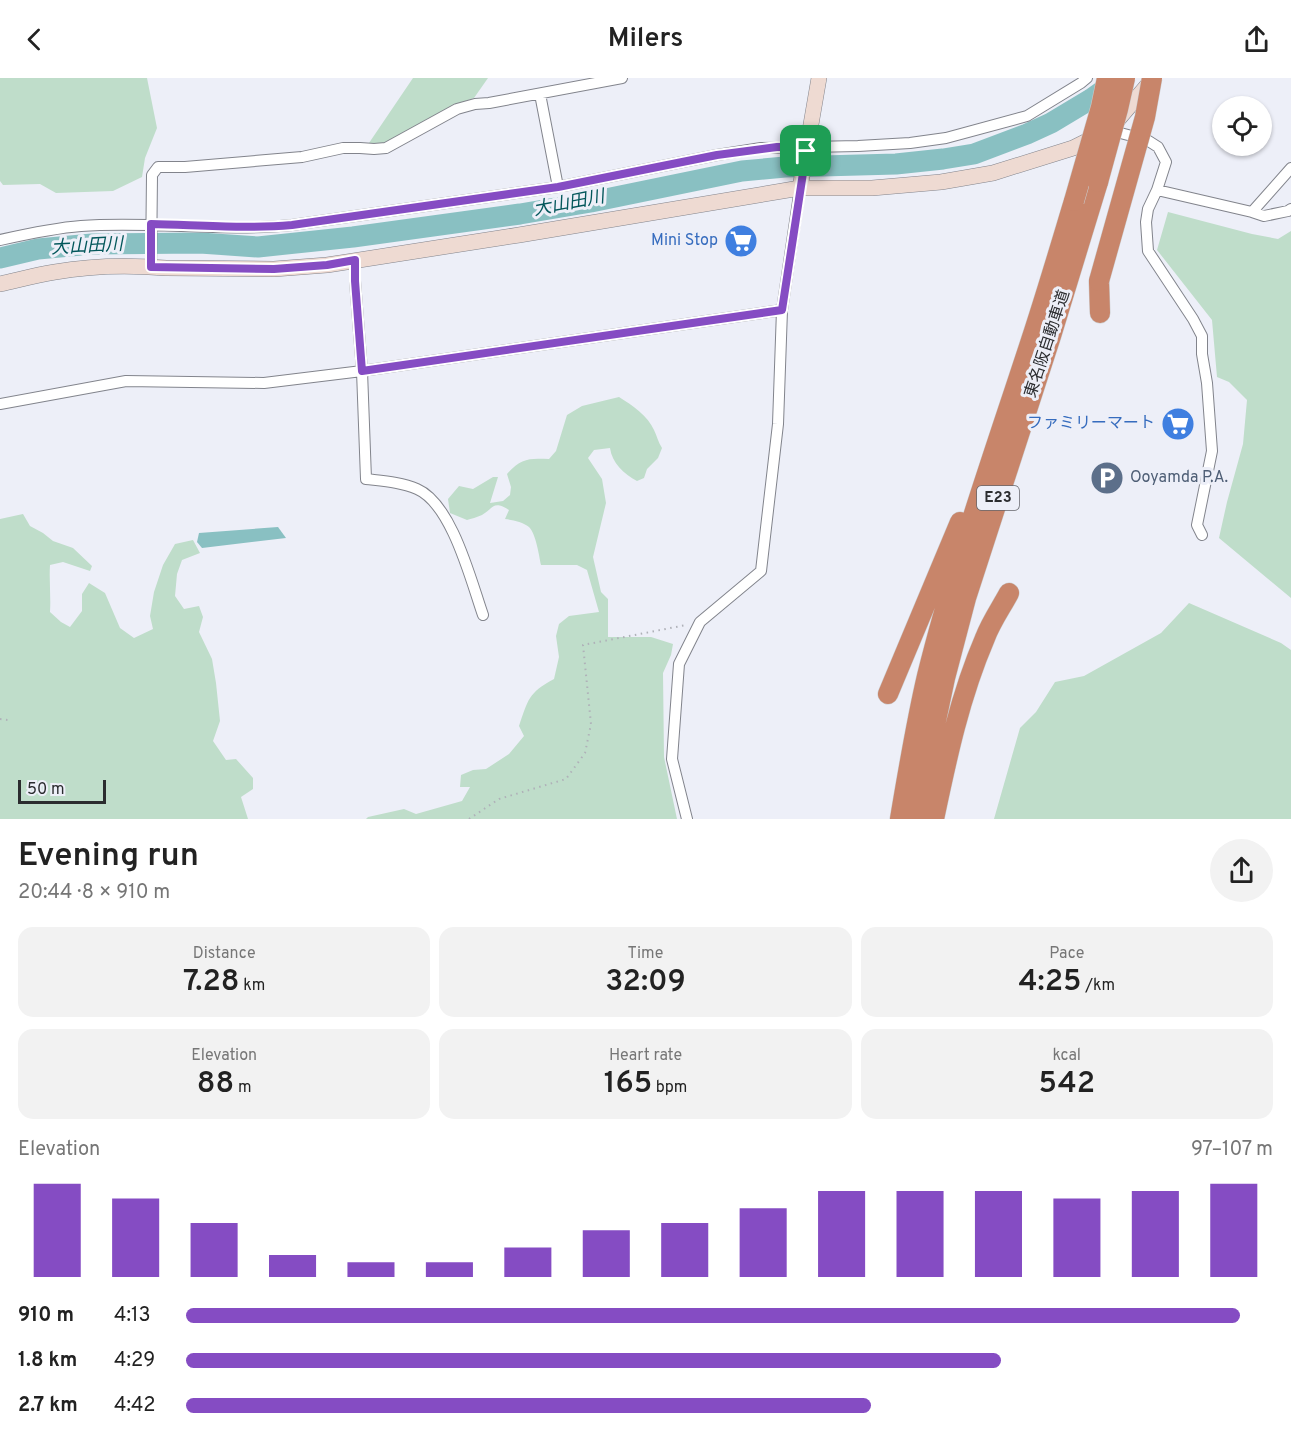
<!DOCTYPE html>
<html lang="en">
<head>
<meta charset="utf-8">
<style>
  body { margin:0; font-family:Overpass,"Noto Sans JP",sans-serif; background:#f2f2f2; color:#222; height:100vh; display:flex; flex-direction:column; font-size:22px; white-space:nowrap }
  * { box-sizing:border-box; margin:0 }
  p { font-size:20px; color:#767676 }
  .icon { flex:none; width:33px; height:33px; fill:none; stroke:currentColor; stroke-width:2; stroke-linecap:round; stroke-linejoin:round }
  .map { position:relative; height:741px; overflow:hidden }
  .panel { display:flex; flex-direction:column; background:#fff; flex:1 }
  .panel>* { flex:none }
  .buttons { position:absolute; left:1212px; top:18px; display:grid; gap:12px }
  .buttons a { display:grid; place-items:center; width:60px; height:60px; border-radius:50%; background:#fff; box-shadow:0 2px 4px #0004; font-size:30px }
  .scale { position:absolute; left:18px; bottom:15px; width:88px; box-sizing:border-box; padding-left:6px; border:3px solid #2b2c2f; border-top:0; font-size:16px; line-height:21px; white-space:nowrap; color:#2b2c2f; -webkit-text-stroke:4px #edeff8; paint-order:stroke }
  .pin { position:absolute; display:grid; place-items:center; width:51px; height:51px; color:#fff; margin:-26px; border-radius:12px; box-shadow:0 3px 9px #0006 }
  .round { display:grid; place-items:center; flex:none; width:63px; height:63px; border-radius:32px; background:#f2f2f2 }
  .overview { display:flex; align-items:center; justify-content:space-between; height:102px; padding:0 18px }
  h1 { font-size:33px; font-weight:600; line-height:45px }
  .figures { display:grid; grid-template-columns:repeat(3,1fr); gap:9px; height:102px; padding:6px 18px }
  .figures div { display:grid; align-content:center; border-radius:15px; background:#f2f2f2; text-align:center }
  .figures b { font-size:30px; font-weight:600 }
  .figures small { font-size:16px; font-weight:400 }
  .figures p { font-size:16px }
  .chart { height:168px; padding:12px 18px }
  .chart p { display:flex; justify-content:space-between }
  .chart svg { width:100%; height:108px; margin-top:6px; stroke:#854cc3; stroke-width:6 }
  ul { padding:0 18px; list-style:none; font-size:20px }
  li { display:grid; grid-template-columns:96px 72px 1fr; align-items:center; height:45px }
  li i { height:15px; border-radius:8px; background:#854cc3 }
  header { display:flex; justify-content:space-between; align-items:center; height:78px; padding:0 18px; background:#fff; font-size:27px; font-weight:600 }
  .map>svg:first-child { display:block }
  .green { fill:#bfddca }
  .water { fill:#89c0c2 }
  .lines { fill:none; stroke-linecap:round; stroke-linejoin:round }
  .river { stroke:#89c0c2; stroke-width:21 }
  .street-casing { stroke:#82848c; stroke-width:12 }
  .secondary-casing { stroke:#82848c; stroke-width:16 }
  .highway-casing { stroke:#cccccd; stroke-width:21 }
  .path { stroke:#afb1b8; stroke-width:2; stroke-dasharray:1.5 4.5; stroke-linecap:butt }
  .street { stroke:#fff; stroke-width:10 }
  .secondary { stroke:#eedad2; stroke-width:15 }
  .highway { stroke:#c8856a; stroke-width:20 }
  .highway-bridge-casing { stroke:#cccccd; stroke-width:21; stroke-linecap:butt }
  .highway-bridge { stroke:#c8856a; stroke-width:20 }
  .route-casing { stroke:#fff; stroke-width:12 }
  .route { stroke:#854cc3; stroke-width:8 }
  .labels { text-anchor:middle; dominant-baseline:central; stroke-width:6; stroke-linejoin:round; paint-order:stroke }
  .shield { fill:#edeff8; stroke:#65666b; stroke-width:1.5 }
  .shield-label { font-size:15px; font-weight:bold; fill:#2b2c2f }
  .shop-label { font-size:16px; fill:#366cbe; stroke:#edeff8; text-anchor:end }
  .street-label { font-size:16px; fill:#2b2c2f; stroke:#edeff8 }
  .service-label { font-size:16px; fill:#4e5e75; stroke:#edeff8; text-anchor:start }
  .water-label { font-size:18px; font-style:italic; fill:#03575b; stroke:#edeff8 }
</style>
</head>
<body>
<header><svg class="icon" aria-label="back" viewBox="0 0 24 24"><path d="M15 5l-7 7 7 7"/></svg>Milers<svg class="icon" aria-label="share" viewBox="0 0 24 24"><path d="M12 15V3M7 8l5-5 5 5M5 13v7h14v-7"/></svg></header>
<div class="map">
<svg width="1291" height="741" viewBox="0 0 1291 741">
  <rect width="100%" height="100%" fill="#edeff8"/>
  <!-- green -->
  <path class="green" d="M0,0h147l10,50 -12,30 -3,19 -29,14 -57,2 -16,-9 -37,1 -3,-4z
    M413,0h75l-14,20 -17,6 -72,40 -16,-1z
    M1168,134l84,22 26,5 13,-8v367l-72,-60 8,-36 16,-58 4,-44 -18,-18 -12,-5 -5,-57 -55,-70z
    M619,319c13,8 29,19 35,33 3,6 4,12 8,18l-4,10 -11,11 -3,9 -7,3c-13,-7 -25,-18 -27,-33l-16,2 -6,8 14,21 4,24 -13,54 8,35 7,7v38h43l22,7 -2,11 -8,18 1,84 13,62h-311l2,-2 36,-8 12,5 46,-13 8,-14h-10l1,-12 12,-5 13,-1 23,-15 15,-18 -5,-10c9,-26 9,-33 35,-47l5,-22 -3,-21 3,-12 10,-8 30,-4 -12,-42 -10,-5h-36c-2,-10 -5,-31 -12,-38 -6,-5 -16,-7 -24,-8l4,-9c-16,-10 -15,-2 -27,5 -5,2 -11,4 -15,5l-17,-7 -2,-14 11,-13 14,3 20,-12h5l-8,26 13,-2 7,-6 1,-8 -4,-13c14,-16 22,-16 42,-15l7,-8 11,-36 15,-9z
    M23,436l7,12 13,7 10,8 20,7 19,18 -2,5 -27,-9 -13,3c-1,16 1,31 0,47l11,10 9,5 12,-16v-17l7,-11 16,10 15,35 14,10 19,-9 -3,-13 4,-24 9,-27 12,-21 18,-4 7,13 -18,7 -5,14 -2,22 9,13 15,-3 4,11 -4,15 13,27 4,24 4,38 -7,20 13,19 10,-1 17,19v11l-12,8 7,22h-248v-300z
    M1189,525l92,40 10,7v169h-297l26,-91 16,-16 19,-30 29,-6 77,-43z"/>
  <!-- water -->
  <path class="water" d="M278,449l8,11 -84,10 -5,-6 2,-9z"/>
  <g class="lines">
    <!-- river -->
    <path class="river" d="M0,180l38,-9 54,-5 108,-1 58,4 95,-10 167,-23 71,-12 151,-31 43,-4 111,-3 47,-5 31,-5 53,-20 24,-11 40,-24 24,-17"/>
    <defs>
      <path id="street" d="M540,16l18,93
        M1109,52l38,10 11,7 8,15 -9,28 -9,19 -2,13 2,29 45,68 9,17v18l5,29 5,68 -15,74 5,10
        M1157,112l95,22 39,-44
        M1252,134l12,4 24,-5 3,-2
        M0,162c27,-6 54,-12 81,-14 71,-5 141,6 211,-1l266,-38 159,-32 44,-7 97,-2 52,-3 36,-5 81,-22 54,-33 6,-5
        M355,182v21l7,90 4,108c17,2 35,3 51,10 35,15 54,92 66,126
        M151,189l1,-92 6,-8h27l117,-10 41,-9h17l14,1 12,-1 71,-39 18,-5 14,-1 133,-25
        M0,326l126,-23 138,2 98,-12 420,-61
        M687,741l-15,-60 7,-95 21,-42 61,-51 17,-147 4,-114 18,-122"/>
      <path id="secondary" d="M1116,44l35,-41
        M800,110l19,-110
        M0,206c18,-4 36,-9 55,-12 34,-6 76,-7 111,-4l108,1 53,-4 192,-30 281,-47h72l69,-6 52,-9 80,-25 24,-12"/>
      <path id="highway" d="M1099,203l1,32
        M888,616l72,-172
        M900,741c8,-48 16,-96 27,-143 29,-117 70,-231 107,-345 14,-43 27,-87 40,-130
        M918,741l8,-51 19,-90 21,-80 85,-262 47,-154
        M934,741c13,-62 26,-123 51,-181 6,-16 16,-30 24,-45"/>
    </defs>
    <!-- street casing -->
    <use href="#street" class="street-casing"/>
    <!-- secondary casing -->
    <use href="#secondary" class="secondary-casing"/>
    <!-- highway casing -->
    <use href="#highway" class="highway-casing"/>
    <!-- path -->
    <path class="path" d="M0,641l8,1
      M469,741l30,-20 67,-20 19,-26 6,-29 -8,-79 103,-20"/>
    <!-- street -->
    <use href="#street" class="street"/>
    <!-- secondary -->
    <use href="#secondary" class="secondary"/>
    <!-- highway -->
    <use href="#highway" class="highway"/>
    <defs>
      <path id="highway-bridge" d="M1098,104l20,-73 7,-31
        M1074,123l27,-94 6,-29
        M1099,203l46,-164 7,-39"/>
    </defs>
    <!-- highway-bridge casing -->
    <use href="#highway-bridge" class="highway-bridge-casing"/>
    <!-- highway-bridge -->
    <use href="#highway-bridge" class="highway-bridge"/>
  </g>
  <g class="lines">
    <defs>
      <path id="route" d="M777,69h30l-25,163 -420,61 -7,-90v-21l-28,5 -53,4 -123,-2v-43c47,1 94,5 141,1l266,-38 159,-32z"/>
    </defs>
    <!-- route casing -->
    <use href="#route" class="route-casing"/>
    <!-- route -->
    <use href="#route" class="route"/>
  </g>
  <!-- icons -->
  <defs>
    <symbol id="supermarket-disc" viewBox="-11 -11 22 22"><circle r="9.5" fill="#3f7fe0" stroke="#edeff8"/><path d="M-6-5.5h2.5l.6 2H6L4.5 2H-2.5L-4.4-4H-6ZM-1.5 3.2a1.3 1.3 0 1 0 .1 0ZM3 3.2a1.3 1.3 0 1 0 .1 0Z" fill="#fff"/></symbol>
    <symbol id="parking-disc" viewBox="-11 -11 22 22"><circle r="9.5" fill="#5c6f8a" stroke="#edeff8"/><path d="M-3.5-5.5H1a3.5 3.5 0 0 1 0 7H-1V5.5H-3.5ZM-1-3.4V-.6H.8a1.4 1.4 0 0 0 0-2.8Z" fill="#fff"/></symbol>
  </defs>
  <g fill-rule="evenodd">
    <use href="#supermarket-disc" x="722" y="144" width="38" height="38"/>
    <use href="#supermarket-disc" x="1159" y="327" width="38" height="38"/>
    <use href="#parking-disc" x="1088" y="381" width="38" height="38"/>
  </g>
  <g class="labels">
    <!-- shield labels -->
    <rect class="shield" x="977" y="408" width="42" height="24" rx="4.5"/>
    <g class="shield-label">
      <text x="998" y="420">E23</text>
    </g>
    <!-- shop labels -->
    <g class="shop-label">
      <text x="718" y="163">Mini Stop</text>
      <text x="1155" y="346">ファミリーマート</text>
    </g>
    <!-- street labels -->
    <g class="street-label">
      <text transform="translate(1048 266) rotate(-72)">東名阪自動車道</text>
    </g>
    <!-- service labels -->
    <g class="service-label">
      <text x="1130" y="400">Ooyamda P.A.</text>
    </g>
    <!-- water labels -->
    <g class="water-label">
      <text transform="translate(569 126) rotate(-11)">大山田川</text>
      <text transform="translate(87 169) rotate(-3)">大山田川</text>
    </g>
  </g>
</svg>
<div class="buttons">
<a><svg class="icon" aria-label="locate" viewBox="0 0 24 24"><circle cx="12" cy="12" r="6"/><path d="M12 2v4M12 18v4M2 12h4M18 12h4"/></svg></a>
</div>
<div class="scale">50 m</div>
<div class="pin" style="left:806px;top:73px;background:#1e9e55"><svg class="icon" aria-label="arrive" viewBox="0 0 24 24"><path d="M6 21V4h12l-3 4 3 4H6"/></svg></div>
</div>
<section class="panel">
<div class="overview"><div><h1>Evening run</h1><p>20:44 · 8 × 910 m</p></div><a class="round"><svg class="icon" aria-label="share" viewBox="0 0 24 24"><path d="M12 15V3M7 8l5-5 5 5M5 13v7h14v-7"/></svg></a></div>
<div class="figures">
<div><p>Distance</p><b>7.28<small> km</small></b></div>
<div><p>Time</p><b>32:09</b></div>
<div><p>Pace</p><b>4:25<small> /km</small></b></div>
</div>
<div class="figures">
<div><p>Elevation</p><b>88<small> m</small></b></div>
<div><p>Heart rate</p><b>165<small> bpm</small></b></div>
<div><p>kcal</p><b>542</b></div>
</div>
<div class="chart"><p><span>Elevation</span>97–107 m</p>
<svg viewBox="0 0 160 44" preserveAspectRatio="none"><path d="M5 44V6M15 44V12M25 44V22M35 44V35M45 44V38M55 44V38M65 44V32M75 44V25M85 44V22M95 44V16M105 44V9M115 44V9M125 44V9M135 44V12M145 44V9M155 44V6"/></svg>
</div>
<ul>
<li><b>910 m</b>4:13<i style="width:97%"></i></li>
<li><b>1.8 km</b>4:29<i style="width:75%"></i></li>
<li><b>2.7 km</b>4:42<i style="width:63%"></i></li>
</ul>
</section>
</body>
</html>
